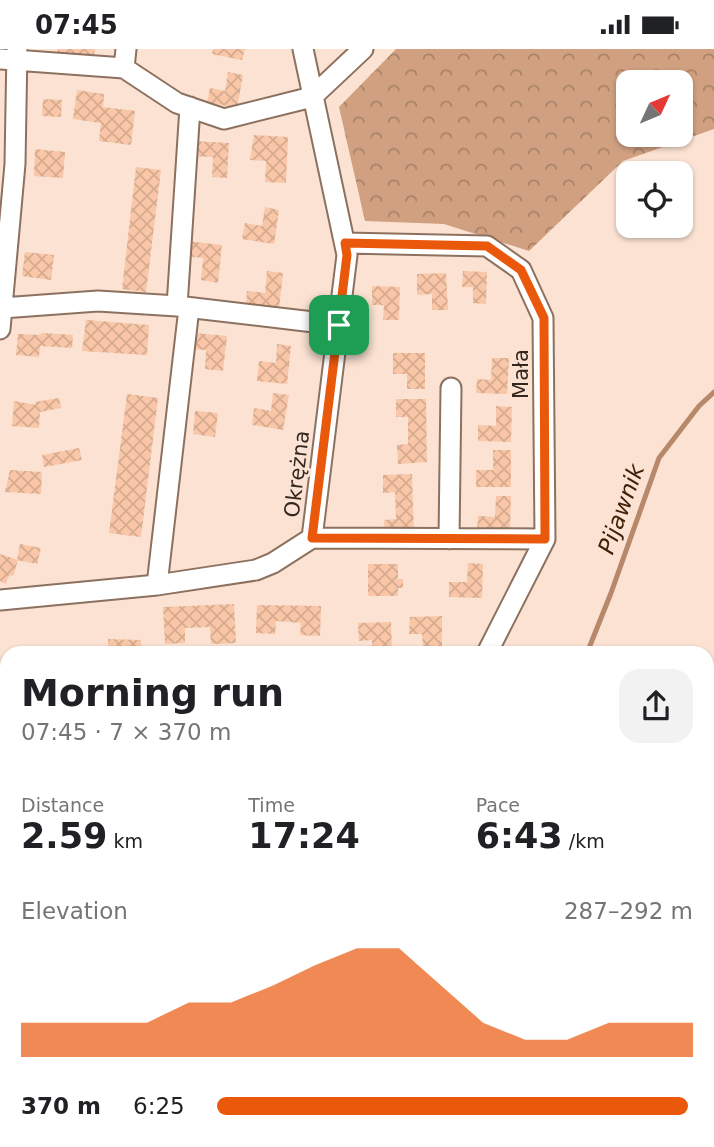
<!DOCTYPE html>
<html lang="en">
<head>
<meta charset="utf-8">
<style>
  body { margin:0; font-family:"DejaVu Sans",sans-serif; background:#f2f2f2; color:#202124; height:100vh; display:flex; flex-direction:column; font-size:26px; white-space:nowrap }
  * { box-sizing:border-box; margin:0 }
  p { font-size:23px; color:#757577 }
  .icon { flex:none; width:38px; height:38px; fill:none; stroke:currentColor; stroke-width:2; stroke-linecap:round; stroke-linejoin:round }
  .map { position:relative; flex:1; overflow:hidden }
  .panel { position:absolute; left:0px; top:597px; width:714px; height:502px; display:flex; flex-direction:column; background:#fff; border-radius:21px 21px 0 0; box-shadow:0 2px 5px #0004 }
  .panel>* { flex:none }
  .needle { width:46px; rotate:46deg }
  .controls { position:absolute; left:616px; top:21px; display:grid; gap:14px }
  .controls a { display:grid; place-items:center; width:77px; height:77px; border-radius:14px; background:#fff; box-shadow:0 2px 5px #0004; font-size:35px }
  .pin { position:absolute; display:grid; place-items:center; width:60px; height:60px; color:#fff; margin:-30px; border-radius:14px; box-shadow:0 4px 10px #0006 }
  .round { display:grid; place-items:center; flex:none; width:74px; height:74px; border-radius:21px; background:#f2f2f2 }
  .head { display:flex; align-items:center; justify-content:space-between; height:119px; padding:0 21px }
  h1 { font-size:38px; font-weight:700; line-height:52px }
  .figures { display:grid; grid-template-columns:repeat(3,1fr); gap:10px; height:119px; padding:7px 21px }
  .figures div { display:grid; align-content:center }
  .figures b { font-size:35px; font-weight:700 }
  .figures small { font-size:19px; font-weight:400 }
  .figures p { font-size:19px }
  .chart { height:196px; padding:14px 21px }
  .chart p { display:flex; justify-content:space-between }
  .chart svg { width:100%; height:126px; margin-top:7px; fill:#ea580c; opacity:.7 }
  ul { padding:0 21px; list-style:none; font-size:23px }
  li { display:grid; grid-template-columns:112px 84px 1fr; align-items:center; height:52px }
  li i { height:18px; border-radius:9px; background:#ea580c }
  .status { display:flex; justify-content:space-between; align-items:center; height:49px; padding:0 35px; background:#fff; direction:ltr }
  .status svg { height:19px; fill:currentColor }
  .map>svg:first-child { display:block }
  .forest { fill:url(#forest-crowns); fill-rule:evenodd }
  .lines { fill:none; stroke-linecap:round; stroke-linejoin:round }
  .stream { stroke:#b7886a; stroke-width:5 }
  .building { fill:url(#building-cross-hatch) }
  .minor-casing { stroke:#8d715f; stroke-width:23 }
  .minor { stroke:#fff; stroke-width:19 }
  .route-casing { stroke:#fff; stroke-width:14 }
  .route { stroke:#ea580c; stroke-width:9 }
  .labels { text-anchor:middle; dominant-baseline:central; stroke-width:6; stroke-linejoin:round; paint-order:stroke }
  .street-label { font-size:21px; fill:#332720; stroke:#fbe2d2 }
  .water-label { font-size:23px; font-style:italic; fill:#412108; stroke:#fbe2d2 }
</style>
</head>
<body>
<div class="status"><b>07:45</b><svg viewBox="0 0 49 12"><path d="M0 12V9h3v3zM5 12V6h3v6zM10 12V3h3v9zM15 12V0h3v12zM26 1h20v11H26zM47 4h2v5h-2z"/></svg></div>
<div class="map">
<svg width="714" height="1098" viewBox="0 0 714 1098">
  <defs>
    <pattern id="forest-crowns" width="20" height="18" patternUnits="userSpaceOnUse" patternTransform="scale(1.75)"><rect width="20" height="18" fill="#d0a081"/><path d="M2 6a3 3 0 1 1 6 0M12 15a3 3 0 1 1 6 0" fill="none" stroke="#a98269"/></pattern>
    <pattern id="building-cross-hatch" width="8" height="8" patternUnits="userSpaceOnUse" patternTransform="scale(1.75)"><rect width="8" height="8" fill="#f9c7a7"/><path d="M0 0l8 8M0 8l8-8" fill="none" stroke="#d6ab8f"/></pattern>
  </defs>
  <rect width="100%" height="100%" fill="#fbe2d2"/>
  <!-- forest -->
  <path class="forest" d="M396,0h318v80l-91,32 -94,90 -85,-27 -79,-3 -26,-114zM628,33h53v53h-53z"/>
  <g class="lines">
    <!-- stream -->
    <path class="stream" d="M587,604l24,-60 48,-135 40,-52 15,-14
      M0,1089l22,9
      M355,1098l3,-6"/>
  </g>
  <!-- building -->
  <path class="building" d="M58,0h37l-2,13 -37,-6z
    M213,0h32l-3,11 -30,-6z
    M228,23l15,3 -6,33 -30,-6 3,-14 15,3z
    M77,41l27,4 -1,13 32,4 -4,34 -32,-4 2,-18 -28,-4z
    M43,50l19,1 -1,17 -19,-1z
    M254,86l34,2 -2,46 -21,-1 1,-21 -16,-1z
    M193,92l36,2 -2,35 -15,-1 1,-20 -21,-1z
    M35,100l30,3 -2,26 -29,-2z
    M136,118l25,3 -15,122 -24,-3z
    M265,158l14,3 -5,34 -32,-5 3,-16 17,3z
    M187,192l35,4 -4,38 -17,-3 2,-22 -18,-2z
    M25,203l29,3 -3,25 -29,-4z
    M267,222l16,2 -4,36 -33,-4 1,-14 18,2z
    M463,222l24,1 -1,32 -13,-1v-16h-11z
    M446,224l2,37h-16v-16l-15,1v-21z
    M372,237l28,1 -1,33h-16l1,-15h-12z
    M86,271l63,5 -2,30 -65,-4z
    M41,284l32,2 -1,13 -32,-2 -1,11 -23,-2 2,-21 23,1z
    M194,284l33,3 -4,35 -18,-2 1,-19 -15,-1z
    M277,295l14,2 -4,38 -30,-3 2,-20 17,2z
    M393,304h32v36h-18v-15h-14z
    M492,309h17l-2,36 -31,-1 1,-14 14,1z
    M273,344l16,2 -6,35 -31,-5 2,-17 17,3z
    M127,345l31,4 -17,139 -32,-4z
    M59,349l2,10 -21,4 -1,16 -27,-2 2,-25 22,4 -1,-3z
    M396,350h30l1,63 -29,2 -1,-19 11,-1v-27h-12z
    M496,357l16,1 -1,35 -33,-1v-16l18,1z
    M195,362l23,2 -3,24 -22,-3z
    M79,399l3,12 -38,7 -2,-12z
    M493,401h18v37h-35v-17h17z
    M10,421l32,2 -1,22 -36,-2z
    M412,425l2,64h-29l-1,-18 12,-1 -1,-27 -12,1v-18z
    M496,447h15l-1,36 -33,-2 1,-14 17,1z
    M20,495l21,4 -4,16 -20,-4z
    M0,505l18,6 -5,16 -4,-1 -3,9 -6,-3z
    M468,514l15,1 -1,34 -33,-1v-15h18z
    M368,515h30v15h5v9h-5v8h-30z
    M234,555l2,39 -25,1 -1,-17 -25,1v15l-20,1 -2,-37z
    M257,556l64,1 -1,30 -20,-1 1,-12 -25,-2 -1,13 -19,-1z
    M442,567v30h-19l-1,-12h-13l1,-17z
    M391,573l1,30 -19,1 -1,-13 -13,1 -1,-18z
    M108,590l33,1v13h-33z
    M0,676h7v19h-7z"/>
  <g class="lines">
    <defs>
      <path id="minor" d="M0,10l124,9 2,-19
        M124,19l53,35 47,16 88,-22 51,-48
        M190,58l-13,199 162,19
        M345,194l142,3 34,24 22,48 2,221 -58,114
        M2,259l96,-7 79,5
        M0,280l15,-165 2,-115
        M312,489l233,1
        M449,490l2,-151
        M157,536l32,-277
        M0,551l157,-15 99,-15 17,-7 39,-25 35,-283 -44,-206
        M0,714h7
        M0,1074l7,3
        M39,1092l17,6"/>
    </defs>
    <!-- minor casing -->
    <use href="#minor" class="minor-casing"/>
    <!-- minor -->
    <use href="#minor" class="minor"/>
  </g>
  <g class="lines">
    <defs>
      <path id="route" d="M345,194l142,3 34,24 23,48 1,221 -233,-1 35,-283z"/>
    </defs>
    <!-- route casing -->
    <use href="#route" class="route-casing"/>
    <!-- route -->
    <use href="#route" class="route"/>
  </g>
  <g class="labels">
    <!-- street labels -->
    <g class="street-label">
      <text transform="translate(521 325) rotate(-90)">Mała</text>
      <text transform="translate(297 425) rotate(-83)">Okrężna</text>
    </g>
    <!-- water labels -->
    <g class="water-label">
      <text transform="translate(621 460) rotate(-70)">Pijawnik</text>
    </g>
  </g>
</svg>
<div class="controls">
<a><svg class="needle" viewBox="-14 -14 28 28"><path d="M0-13l5 13h-10z" fill="#e53935"/><path d="M0 13l5-13h-10z" fill="#757577"/></svg></a>
<a><svg class="icon" aria-label="locate" viewBox="0 0 24 24"><circle cx="12" cy="12" r="6"/><path d="M12 2v4M12 18v4M2 12h4M18 12h4"/></svg></a>
</div>
<div class="pin" style="left:339px;top:276px;background:#1e9e55"><svg class="icon" aria-label="arrive" viewBox="0 0 24 24"><path d="M6 21V4h12l-3 4 3 4H6"/></svg></div>
<section class="panel">
<div class="head"><div><h1>Morning run</h1><p>07:45 · 7 × 370 m</p></div><a class="round"><svg class="icon" aria-label="share" viewBox="0 0 24 24"><path d="M12 15V3M7 8l5-5 5 5M5 13v7h14v-7"/></svg></a></div>
<div class="figures">
<div><p>Distance</p><b>2.59<small> km</small></b></div>
<div><p>Time</p><b>17:24</b></div>
<div><p>Pace</p><b>6:43<small> /km</small></b></div>
</div>
<div class="chart"><p><span>Elevation</span>287–292 m</p>
<svg viewBox="0 0 160 44" preserveAspectRatio="none"><path d="M0 44V32L10 32L20 32L30 32L40 25L50 25L60 19L70 12L80 6L90 6L100 19L110 32L120 38L130 38L140 32L150 32L160 32V44z"/></svg>
</div>
<ul>
<li><b>370 m</b>6:25<i style="width:99%"></i></li>
</ul>
</section>
</div>
</body>
</html>
